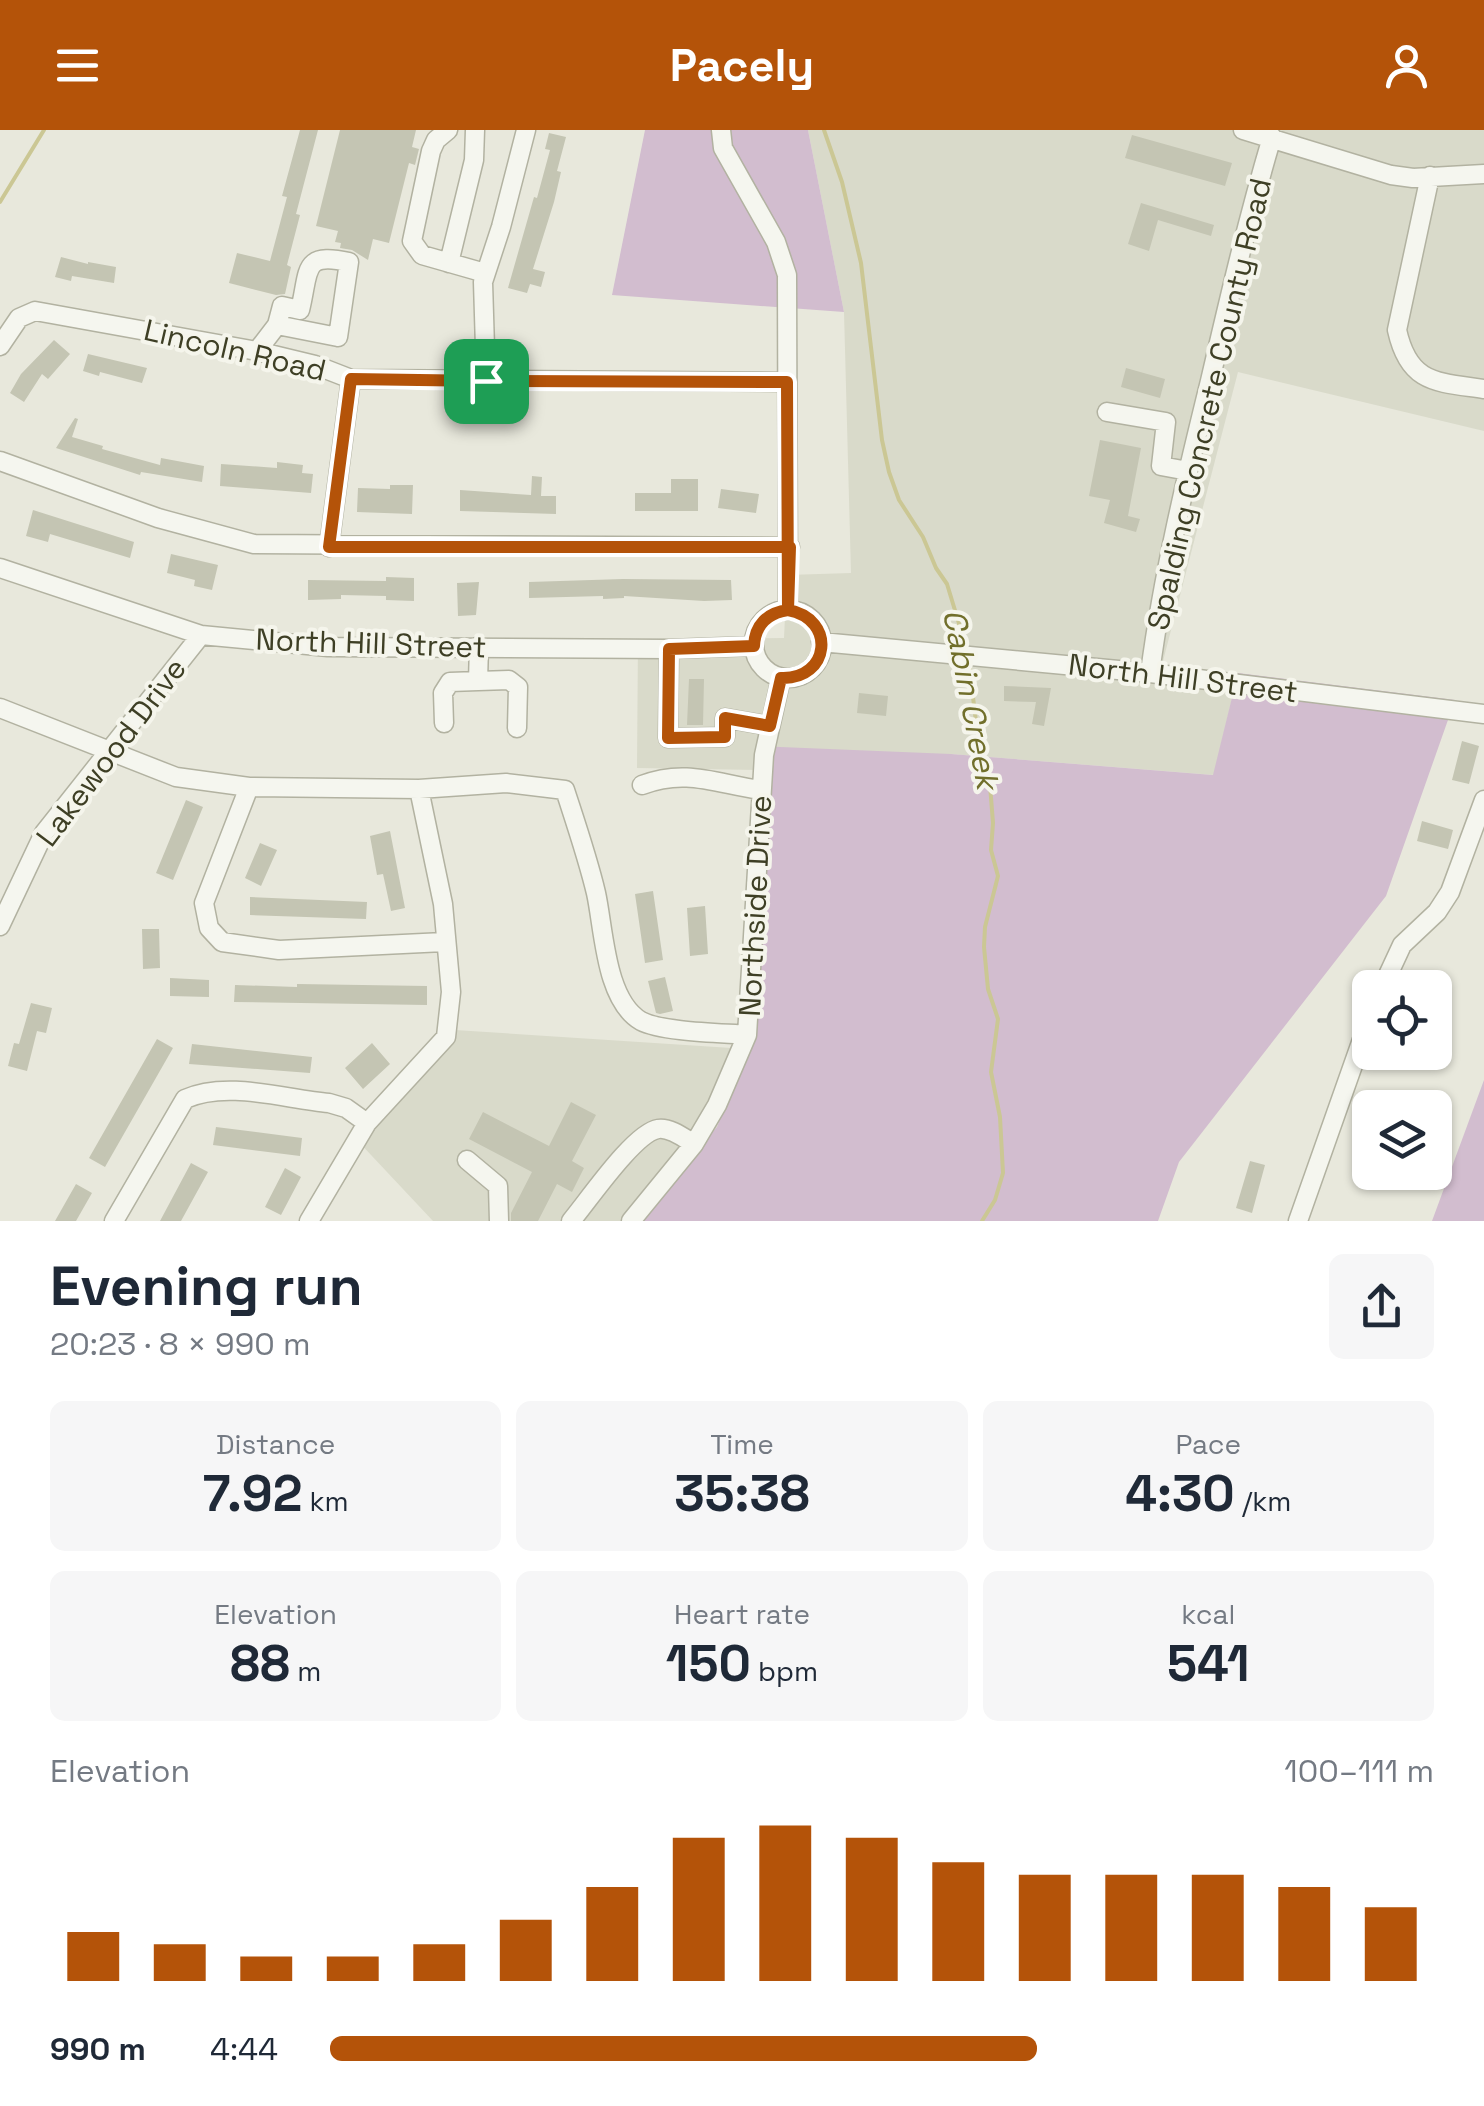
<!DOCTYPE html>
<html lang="en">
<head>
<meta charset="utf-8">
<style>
  body { margin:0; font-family:"Space Grotesk",sans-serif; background:#f6f6f7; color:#1f2937; height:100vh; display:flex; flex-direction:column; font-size:38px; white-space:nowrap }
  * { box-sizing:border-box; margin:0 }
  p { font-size:32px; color:#747a83 }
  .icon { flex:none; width:55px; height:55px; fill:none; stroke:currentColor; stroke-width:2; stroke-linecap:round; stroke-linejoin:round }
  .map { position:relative; height:1091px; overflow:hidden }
  .details { display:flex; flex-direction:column; background:#fff; flex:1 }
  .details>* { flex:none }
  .controls { position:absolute; left:1352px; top:840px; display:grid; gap:20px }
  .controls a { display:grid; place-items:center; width:100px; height:100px; border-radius:15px; background:#fff; box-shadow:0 2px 8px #0004; font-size:50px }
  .pin { position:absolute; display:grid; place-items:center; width:85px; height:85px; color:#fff; margin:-42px; border-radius:20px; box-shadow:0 5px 15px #0006 }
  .round { display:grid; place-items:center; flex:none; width:105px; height:105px; border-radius:15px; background:#f6f6f7 }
  .summary { display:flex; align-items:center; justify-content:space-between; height:170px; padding:0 50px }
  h1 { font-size:55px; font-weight:700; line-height:75px }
  .figures { display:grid; grid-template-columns:repeat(3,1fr); gap:15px; height:170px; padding:10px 50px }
  .figures div { display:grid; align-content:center; border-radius:15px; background:#f6f6f7; text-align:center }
  .figures b { font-size:50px; font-weight:700 }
  .figures small { font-size:28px; font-weight:400 }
  .figures p { font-size:28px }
  .chart { height:280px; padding:20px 50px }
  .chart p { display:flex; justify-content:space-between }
  .chart svg { width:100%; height:180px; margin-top:10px; stroke:#b45309; stroke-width:6 }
  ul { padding:0 50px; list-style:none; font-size:32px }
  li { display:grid; grid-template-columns:160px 120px 1fr; align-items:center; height:75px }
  li i { height:25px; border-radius:12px; background:#b45309 }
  header { display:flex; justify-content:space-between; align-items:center; height:130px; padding:0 50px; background:#b45309; color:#fff; font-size:45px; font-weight:700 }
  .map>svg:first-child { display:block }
  .built { fill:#d9daca }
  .green { fill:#d2bdcf }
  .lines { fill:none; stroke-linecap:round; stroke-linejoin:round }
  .stream { stroke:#cbc794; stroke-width:4 }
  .building { fill:#c4c5b3 }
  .minor-casing { stroke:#b2b2a1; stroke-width:21 }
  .minor { stroke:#f5f6ef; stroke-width:18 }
  .route-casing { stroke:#fff; stroke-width:20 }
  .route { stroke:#b45309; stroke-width:12 }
  .labels { text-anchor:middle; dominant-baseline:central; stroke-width:8; stroke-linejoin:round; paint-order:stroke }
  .street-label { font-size:30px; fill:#3e3f25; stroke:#f5f5ec }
  .water-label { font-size:32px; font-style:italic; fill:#716f2b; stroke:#f5f5ec }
</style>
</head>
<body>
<header><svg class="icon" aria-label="menu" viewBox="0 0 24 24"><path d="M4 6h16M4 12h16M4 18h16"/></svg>Pacely<svg class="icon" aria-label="person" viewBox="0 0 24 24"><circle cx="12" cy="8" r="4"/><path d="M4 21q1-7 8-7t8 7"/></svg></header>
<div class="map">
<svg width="1484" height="1091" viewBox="0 0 1484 1091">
  <rect width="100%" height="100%" fill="#e8e8dc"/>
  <!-- built -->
  <path class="built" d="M808,0h676v301l-246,-59 -76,293 76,8 -24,102 -263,-21 -193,16 -121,-2 1,-129 146,-1 3,-63 64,-2 -7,-261z
    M455,900l292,19 -30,78 -84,94h-200l-77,-82z"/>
  <!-- green -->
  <path class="green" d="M645,0h163l36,182 -232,-17z
    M1238,543l217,27 -69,196 -207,266 -21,59h-525l84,-94 30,-78 12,-303 192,8 262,21z
    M1484,950v141h-52z"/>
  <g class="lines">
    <!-- stream -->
    <path class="stream" d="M824,0l18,52 19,81 21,177 7,32 10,28 24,37 13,31 11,16 20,66
      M0,72l44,-72
      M969,534l11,91 10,30 3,38 -2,27 7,26 -13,51 -1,20 4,42 10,30 -7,53 9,45 3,56 -8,27 -13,21"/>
  </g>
  <!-- building -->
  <path class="building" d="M300,0h18l-22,84 4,1 -13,50 4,2 -6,27 -9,1 -47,-12 8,-30 33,8 17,-64 -5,-1z
    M340,0h76l-4,17 7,2 -4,16 -6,-2 -20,80 -16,-4 -5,21 -16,-10 -12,-2 1,-5 -6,-1 3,-11 -22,-5z
    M549,3l17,4 -9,34 4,1 -7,30 -21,67 12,3 -4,15 -11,-3 -3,9 -19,-5 26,-91 3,1 13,-48 -5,-1z
    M1132,5l100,28 -7,23 -100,-28z
    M1141,73l73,22 -3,11 -53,-16 -9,31 -21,-7z
    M61,127l27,7v-2l28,5 -2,16 -42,-7 -1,5 -16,-4z
    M54,210l16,14 -22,25 -6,-5 -18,28 -14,-9 11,-19z
    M88,224l59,14 -5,15 -42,-11 -1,4 -16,-5z
    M1126,238l39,11 -5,19 -39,-11z
    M75,288l3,1 -6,18 31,9 -1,3 58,16 1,-7 43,8 -2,16 -61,-10 -1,3 -84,-27z
    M1100,310l41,8 -13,68 12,3 -4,13 -32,-9 6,-23 -21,-4z
    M277,332l26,3 -1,8 11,1 -2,19 -91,-7 1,-22 56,4z
    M532,346l10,1 -1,19h15v18l-96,-3v-21l71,5z
    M671,349h27v32h-63v-18h36z
    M390,355h23l-1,29 -55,-2 1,-24 32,1z
    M721,359l38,5 -3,19 -38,-5z
    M33,380l101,32 -4,16 -80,-24 -2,8 -22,-6z
    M171,424l47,11 -6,25 -18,-4 1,-6 -28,-7z
    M386,447l28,1v23l-28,-1v-4l-45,-1v4l-33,1v-20l78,1z
    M623,449l108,1 1,20 -28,1 -80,-5v2l-21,1v-3l-74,2v-16z
    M479,452l-3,33 -18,1 -1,-33z
    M689,549h15l-1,46h-16z
    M1004,556l47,2 -7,38 -12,-2 4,-22 -32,-1z
    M859,563l29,3 -2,20 -29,-3z
    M1462,611l17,5 -10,38 -17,-4z
    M186,670l17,7 -30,73 -17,-7z
    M1422,691l31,9 -5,19 -31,-8z
    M390,701l15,77 -14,3 -8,-37 -6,1 -7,-39z
    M260,713l17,7 -16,36 -16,-8z
    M653,761l10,69 -18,3 -10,-69z
    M250,767l117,5 -1,17 -116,-4z
    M705,776l3,48 -18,2 -3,-48z
    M142,799h17l1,39 -17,1z
    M665,847l8,34 -13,3 -4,-1 -8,-32z
    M170,848l39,2v17l-39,-1z
    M297,854l130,2v19l-193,-3 1,-17 62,2z
    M31,873l21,5 -6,25 -9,-2 -10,40 -19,-5 6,-23 5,1z
    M157,909l16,9 -68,119 -16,-9z
    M372,913l18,21 -27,25 -18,-21z
    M192,914l120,13 -2,16 -121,-9z
    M571,972l25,13 -24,46 12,7 -12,24 -15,-8 -19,37h-27v-8l21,-41 -63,-33 14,-27 66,34z
    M216,997l86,11 -2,18 -87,-11z
    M1250,1031l15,4 -13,48 -16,-5z
    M191,1033l17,9 -27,49h-21z
    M285,1038l16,9 -20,38 -16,-8z
    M76,1054l16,9 -16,28h-21z"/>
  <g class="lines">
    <defs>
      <path id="minor" d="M448,0l-12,10 -5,11 -19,90 10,14 63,18
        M721,0l2,18 53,94 11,33 1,335
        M1243,0l148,45 22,3 71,-4
        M1430,46l-33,154c12,54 39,52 87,59
        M449,133l25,-103 1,-30
        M0,216l19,-28 16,-7 222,40 58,14 36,14 436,3
        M257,221l20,-26 5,-19 18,4c10,-40 1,-58 49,-48l-11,75 -61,-12
        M486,251l-3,-99 18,-55 25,-97
        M1107,282l59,10 -5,44 27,5
        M0,331l158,57 96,26 536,3
        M329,417l22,-168
        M0,438l201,67 127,12 341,2 85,-3
        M754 514a34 34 0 1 1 68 0a34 34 0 1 1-68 0Z
        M821,512l329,31 334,41
        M479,516l-1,35 31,-1 9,7 -1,41
        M669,519l-1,89 57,-1v-19l45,8
        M1150,543c13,-99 36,-195 60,-292 19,-82 38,-163 62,-244
        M0,578l176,69 73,10
        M444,593l-1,-30 7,-11 28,-1
        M642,655c44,-17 75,-1 119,5
        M0,796l44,-93 157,-198
        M444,812l-165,8 -57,-8 -13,-14 -5,-25 45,-116 170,2 87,-6 59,7c11,34 23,69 31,103 8,36 9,107 45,128 21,11 81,12 106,14
        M1382,858l20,-43 35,-33 13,-20 34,-92
        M467,1030l31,26 1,35
        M114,1091l71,-122c42,-19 99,0 144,4l17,5 21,15 79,-86 5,-45 -8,-88 -24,-115
        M309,1091l58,-98
        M571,1091c17,-20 63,-88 87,-92 12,-2 26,9 36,15
        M631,1091l63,-77 23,-39 30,-70 17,-280 17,-77
        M1298,1091l72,-204"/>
    </defs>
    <!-- minor casing -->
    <use href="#minor" class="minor-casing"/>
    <!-- minor -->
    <use href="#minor" class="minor"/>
  </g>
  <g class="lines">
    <defs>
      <path id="route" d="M486,251l301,1 1,228c-21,3 -33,15 -34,36l-85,3 -1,89 57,-1v-19l45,8 11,-48c49,2 56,-59 7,-68l2,-63h-461l22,-168 135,2"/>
    </defs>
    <!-- route casing -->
    <use href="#route" class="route-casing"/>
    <!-- route -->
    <use href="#route" class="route"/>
  </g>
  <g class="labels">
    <!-- street labels -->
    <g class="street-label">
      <text transform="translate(235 220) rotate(13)">Lincoln Road</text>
      <text transform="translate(1209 274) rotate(-77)">Spalding Concrete County Road</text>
      <text transform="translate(371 513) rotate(2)">North Hill Street</text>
      <text transform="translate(1183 548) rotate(7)">North Hill Street</text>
      <text transform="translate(111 622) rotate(-53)">Lakewood Drive</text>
      <text transform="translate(755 776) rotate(-87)">Northside Drive</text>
    </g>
    <!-- water labels -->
    <g class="water-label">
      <text transform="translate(971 569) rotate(79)">Cabin Creek</text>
    </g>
  </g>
</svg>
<div class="controls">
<a><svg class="icon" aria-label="locate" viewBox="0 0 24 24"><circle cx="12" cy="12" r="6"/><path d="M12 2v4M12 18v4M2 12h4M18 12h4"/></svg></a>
<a><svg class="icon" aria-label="layers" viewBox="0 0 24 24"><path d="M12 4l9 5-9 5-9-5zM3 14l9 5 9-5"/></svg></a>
</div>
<div class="pin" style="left:486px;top:251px;background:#1e9e55"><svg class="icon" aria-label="arrive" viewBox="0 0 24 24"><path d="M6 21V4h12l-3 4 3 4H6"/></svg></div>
</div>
<section class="details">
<div class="summary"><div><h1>Evening run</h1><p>20:23 · 8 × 990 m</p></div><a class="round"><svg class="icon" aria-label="share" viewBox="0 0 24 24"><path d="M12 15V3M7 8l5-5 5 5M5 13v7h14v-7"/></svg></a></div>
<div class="figures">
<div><p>Distance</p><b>7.92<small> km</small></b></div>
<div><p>Time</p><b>35:38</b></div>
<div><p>Pace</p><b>4:30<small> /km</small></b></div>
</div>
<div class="figures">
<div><p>Elevation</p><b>88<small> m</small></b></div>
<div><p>Heart rate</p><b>150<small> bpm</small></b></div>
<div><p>kcal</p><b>541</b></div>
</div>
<div class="chart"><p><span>Elevation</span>100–111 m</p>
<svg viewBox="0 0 160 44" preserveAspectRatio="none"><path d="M5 44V32M15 44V35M25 44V38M35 44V38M45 44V35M55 44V29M65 44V21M75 44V9M85 44V6M95 44V9M105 44V15M115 44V18M125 44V18M135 44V18M145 44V21M155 44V26"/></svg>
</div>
<ul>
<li><b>990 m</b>4:44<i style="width:64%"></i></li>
</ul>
</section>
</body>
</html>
